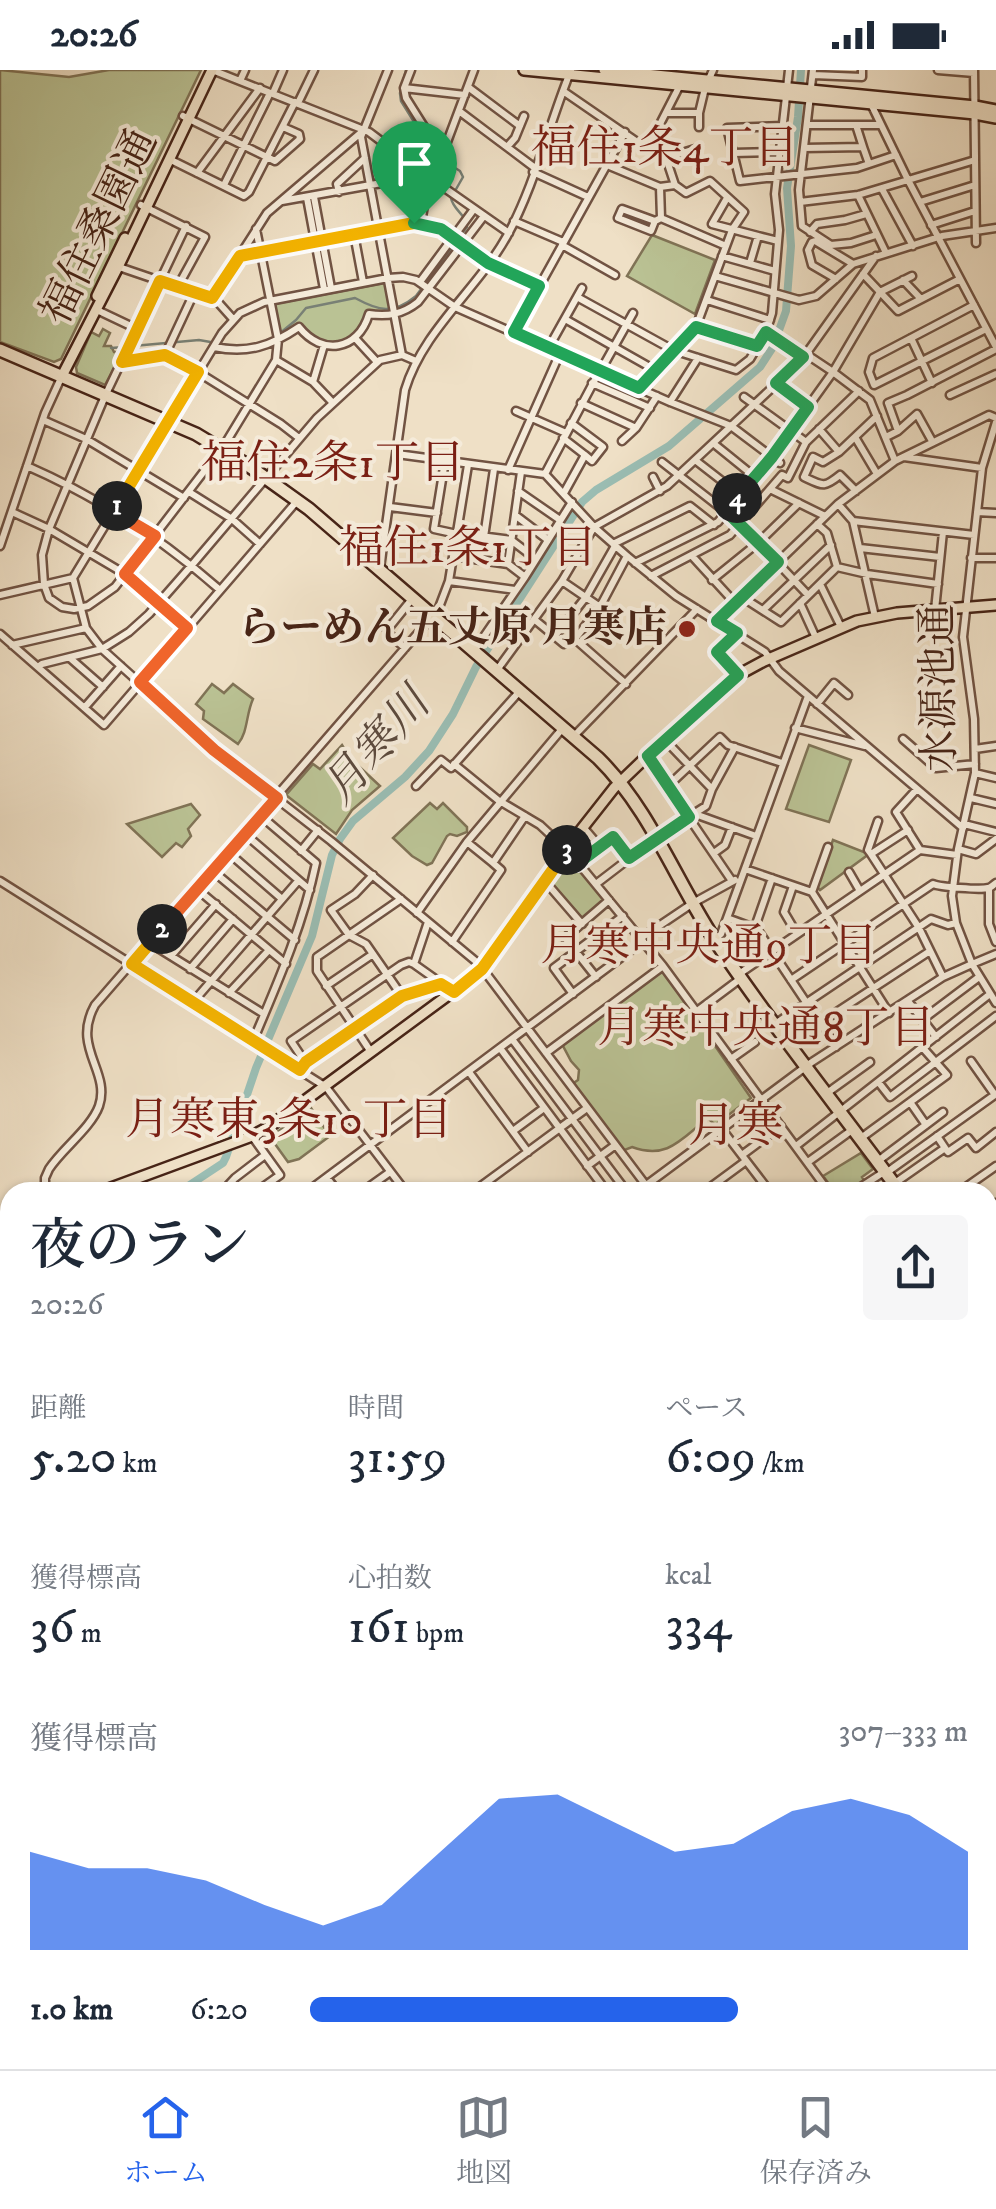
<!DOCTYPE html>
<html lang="ja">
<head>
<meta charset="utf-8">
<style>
  body { margin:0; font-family:"IM FELL DW Pica","Noto Serif JP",serif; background:#f6f6f7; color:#1f2937; height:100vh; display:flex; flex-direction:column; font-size:38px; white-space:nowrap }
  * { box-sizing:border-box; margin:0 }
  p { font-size:32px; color:#747a83 }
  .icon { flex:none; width:55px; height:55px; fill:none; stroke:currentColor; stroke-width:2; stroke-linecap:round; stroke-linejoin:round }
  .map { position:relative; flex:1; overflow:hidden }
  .drawer { position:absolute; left:0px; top:1112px; width:998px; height:888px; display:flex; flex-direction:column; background:#fff; border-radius:30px 30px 0 0; box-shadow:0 2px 8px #0004 }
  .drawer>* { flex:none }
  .pin { position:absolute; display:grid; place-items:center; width:85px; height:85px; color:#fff; margin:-102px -42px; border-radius:50% 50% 50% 0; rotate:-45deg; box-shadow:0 0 10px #0007 }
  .pin .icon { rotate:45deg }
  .km { position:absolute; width:50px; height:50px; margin:-25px; border-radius:50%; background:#222; color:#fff; font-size:28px; line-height:50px; text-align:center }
  .round { display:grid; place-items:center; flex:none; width:105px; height:105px; border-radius:10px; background:#f6f6f7 }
  .head { display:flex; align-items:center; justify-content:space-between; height:170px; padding:0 30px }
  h1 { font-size:55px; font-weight:600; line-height:75px }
  .metrics { display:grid; grid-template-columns:repeat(3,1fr); gap:15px; height:170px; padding:10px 30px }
  .metrics div { display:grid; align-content:center }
  .metrics b { font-size:50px; font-weight:600 }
  .metrics small { font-size:28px; font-weight:400 }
  .metrics p { font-size:28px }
  .chart { height:280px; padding:20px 30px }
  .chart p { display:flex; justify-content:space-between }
  .chart svg { width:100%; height:180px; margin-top:10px; fill:#2563eb; opacity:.7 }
  ul { padding:0 30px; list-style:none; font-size:32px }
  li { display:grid; grid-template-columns:160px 120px 1fr; align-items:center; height:75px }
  li i { height:25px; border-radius:12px; background:#2563eb }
  .status { display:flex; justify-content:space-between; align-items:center; height:70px; padding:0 50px; background:#fff; direction:ltr }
  .status svg { height:28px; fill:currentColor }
  .tabs { display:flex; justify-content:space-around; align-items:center; height:140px; border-top:2px solid #e0e1e3; background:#fff; font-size:28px; color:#747a83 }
  .tabs a { display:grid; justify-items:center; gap:5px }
  .tabs .current { color:#2563eb }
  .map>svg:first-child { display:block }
  .green { fill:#bac294; stroke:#807356; stroke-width:2.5 }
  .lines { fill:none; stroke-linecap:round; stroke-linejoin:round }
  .stream { stroke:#798075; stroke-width:2.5 }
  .river { stroke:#9abdb3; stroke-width:8 }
  .minor-casing { stroke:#715343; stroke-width:11 }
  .major-casing { stroke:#472417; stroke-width:14 }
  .highway-casing { stroke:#472417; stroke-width:16 }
  .minor { stroke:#f5ebda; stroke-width:6 }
  .major { stroke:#efe0c6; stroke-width:9 }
  .highway { stroke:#efe0c6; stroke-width:11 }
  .split-1-casing { stroke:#fff; stroke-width:20 }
  .split-2-casing { stroke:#fff; stroke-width:20 }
  .split-3-casing { stroke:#fff; stroke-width:20 }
  .split-4-casing { stroke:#fff; stroke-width:20 }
  .split-5-casing { stroke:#fff; stroke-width:20 }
  .split-1 { stroke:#f5b400; stroke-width:12 }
  .split-2 { stroke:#f0652b; stroke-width:12 }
  .split-3 { stroke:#f5b400; stroke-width:12 }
  .split-4 { stroke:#22a559; stroke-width:12 }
  .split-5 { stroke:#22a559; stroke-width:12 }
  .poi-dot { fill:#8f2418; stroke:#f5ebda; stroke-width:4 }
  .labels { text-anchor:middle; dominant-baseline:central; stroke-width:8; stroke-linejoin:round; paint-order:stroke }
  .street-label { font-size:42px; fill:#472417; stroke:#f5ebda }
  .poi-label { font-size:42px; font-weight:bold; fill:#472417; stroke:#f5ebda; text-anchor:end }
  .neighbourhood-label { font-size:45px; fill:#7a1f14; stroke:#f5ebda }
  .water-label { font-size:45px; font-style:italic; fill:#5c4a3e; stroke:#f5ebda }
  .quarter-label { font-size:48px; fill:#7a1f14; stroke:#f5ebda }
</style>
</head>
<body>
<div class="status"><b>20:26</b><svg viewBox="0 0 49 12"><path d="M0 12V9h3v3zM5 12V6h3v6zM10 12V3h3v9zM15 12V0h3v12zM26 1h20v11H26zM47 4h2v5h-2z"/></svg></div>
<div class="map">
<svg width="996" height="1999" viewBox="0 0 996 1999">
  <rect width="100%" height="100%" fill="#efe0c6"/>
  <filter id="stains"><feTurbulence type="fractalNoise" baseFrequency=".002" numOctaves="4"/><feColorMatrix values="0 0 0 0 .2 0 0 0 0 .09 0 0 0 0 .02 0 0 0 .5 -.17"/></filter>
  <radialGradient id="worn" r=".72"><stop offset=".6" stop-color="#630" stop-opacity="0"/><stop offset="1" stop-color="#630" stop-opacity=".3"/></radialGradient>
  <!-- green -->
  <path class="green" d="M0,0l69,7 40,-7h92l-140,289 -7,3 -54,-20z
    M652,165l63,25 -20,54 -68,-38z
    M384,213l3,2 6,27 -25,2c-4,6 -8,17 -14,22 -17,18 -40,3 -54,-11l-19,12 -7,-33z
    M103,259l7,4 -6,13h7l3,6h9l-18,33 -28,-12 -1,-6 15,-35 8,4z
    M212,614l12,9 9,-9 20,15c-7,15 -5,33 -15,45l-35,-25 1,-8 -8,-7z
    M342,675l8,13 30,28 -28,24 -16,24 -50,-39 27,-31 7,5z
    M809,675l42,15 -22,62 -43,-13z
    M430,733l7,6 6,-6 24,24v5l-10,4 -7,-2 -3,2 -15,27 -5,2 -15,-9 -19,-18z
    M191,734l9,11 -12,14 3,7 -9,11 -6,-4 -14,14 -35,-33z
    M833,770l36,14 -49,36 -3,-3z
    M571,789l34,41 -22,19 -32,-36z
    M662,899l89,129 -36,27 -7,-7c-27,21 -40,42 -76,29l-10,4 -50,-67 6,-4 1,-10 -8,-9 -9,-17z
    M311,1038l19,28 -31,23 -11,3 -18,-25z
    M861,1083l12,16 -11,8 3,5 -14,10h-16l-12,-16z"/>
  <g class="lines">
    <!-- stream -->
    <path class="stream" d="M406,0l-6,23 1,8 33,53 4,2
      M444,91l16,10 3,6 -8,14
      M279,264l17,-14 10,-12 49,-10c24,13 38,17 61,-2l51,-69c0,-12 -14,-17 -16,-29
      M133,276l66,-6 40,7
      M111,278l14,-1"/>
    <!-- river -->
    <path class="river" d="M179,1122l44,-29 3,-6 30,-89 56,-132 20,-81 8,-16 13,-18 52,-44 24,-26 24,-37 23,-47 106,-165 14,-12 73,-44 91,-79 13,-20 13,-36 5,-65 -4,-58 11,-71 3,-47
      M0,1247l10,-8"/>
    <defs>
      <path id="minor" d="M212,0l157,62 57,43 83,58
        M388,0l-27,67 41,218
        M411,0l-7,18 2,10 32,51 5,3
        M813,0l-14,120 3,36 29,19 20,-2 25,-8
        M938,0l36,3
        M974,0l2,173
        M813,5l49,2v-7
        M240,11l5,-11
        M468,17l52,39
        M404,18l61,7
        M563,21l93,64 10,3
        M273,23l10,-23
        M298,33l16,-33
        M871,34l37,76 88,167
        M459,41l76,57
        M667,43h32l6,-25 8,-18
        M183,46l92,45 25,-22 -1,-5 -16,-7
        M807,55h73
        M856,55l7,22
        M783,56l-56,2 13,53 117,-13 39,-13
        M699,57v-14
        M507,77l8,-9 9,-22
        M804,78l59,-1 6,17
        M695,79l-29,9 9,27 -15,2 1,31 65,28
        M733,83l47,-1
        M656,85l3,-29 21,-41
        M169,89l75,37 5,-4 46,-90
        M607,95l53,22
        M533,102l55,25
        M197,103l63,-85
        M224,115l46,-92
        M882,119l31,57
        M339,122l-2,-8 28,-26
        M858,125l28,58
        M314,127l17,91
        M307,128l17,91
        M727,128l-15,26 46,12 -8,27
        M282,131l144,-26
        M800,132l58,-7 117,-35
        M920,132l55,-17
        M141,135l64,32 -28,51
        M514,151l49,21
        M655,151l-33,-12 -4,9 33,13 4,-10 6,-3
        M421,153l7,-41 7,-8 39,-104
        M931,155l44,-14
        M186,156l-81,170 -56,133 -7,26 2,29 5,14 13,9 12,2 14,-3 27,-19 110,-143 51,-84 2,-21 -22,-110
        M810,162l7,-8 28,-4 21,-6
        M354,164l9,48
        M758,166l20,5
        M562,175l53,30
        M240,186l168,-32c34,-3 52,22 78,38 16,10 36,16 53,24
        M722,186l53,15
        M119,197l97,33 17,19
        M863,204l35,37 62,-32
        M715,206l84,24 17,-4 37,-32 89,-28 54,-8
        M836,209l-24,-14 -4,-15 4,-8 3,-1 38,23
        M903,210l18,19
        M420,212l54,-73
        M577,227l96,53 63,20 14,-11 16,-27 6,-19 7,-83 -4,-36 14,-124
        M212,229l55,-86 97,-83
        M707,230l63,20
        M974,235l-101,53 -4,14 5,13 112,-56
        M97,240l40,19
        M565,249l90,51
        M696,257l61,19
        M514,262l111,-200
        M766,262l37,25
        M355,268l22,24
        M911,268l21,45
        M214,277c34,7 57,-1 85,-20 23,29 59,24 70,-13 19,3 34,0 49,-12l66,-86
        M549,277l33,-59
        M806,284l27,18 37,28 25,61
        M165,285l29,-62
        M276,290l37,22 20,21
        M121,292l44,-7 15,6 101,63 18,14
        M601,300l32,-57
        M313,312l11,-37
        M592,313l58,25
        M776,313l32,24
        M639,318l57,-61 36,-97 12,-18 -34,-31 -24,12 -11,-8
        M950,325l46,-21
        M744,327l62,45 53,-51
        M670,332l28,-44
        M581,333l55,25
        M516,341l50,22
        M43,350l43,19 98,59
        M819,359l20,23 38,-36
        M898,361l-10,-28 19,-8 89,-46
        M855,367l22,37
        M886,367l12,-6 19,-17 15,27
        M563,368l22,17
        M622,371l14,-13 21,-32
        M713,373l42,34
        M839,382l-16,10 -10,-5 -9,20c19,9 20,11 36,-2l16,16
        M397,384l148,20 49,53 33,29 49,40 89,56 14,19 184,157
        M904,387l78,11
        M695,390l45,35
        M445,391l-11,68 23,5
        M662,392l78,61 68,72
        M27,396c71,31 135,73 193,124
        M508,400l52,-117
        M545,404l55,-104
        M653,407l7,14
        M770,419l55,27
        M518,421l42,29
        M189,422l43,27 28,25
        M564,423l21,-38 7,6 11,-14 -32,-24
        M838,434l15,17 22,96
        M390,437l47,6
        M12,442l37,17 76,45 62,54
        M977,442l19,1
        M515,445l33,25
        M853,451l121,14
        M817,454l10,9 10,34
        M457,463l54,7 25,19
        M484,467l10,-68
        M613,474l77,-38 24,19
        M0,476l45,-133 16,-35
        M860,478l80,9
        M453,486l55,8 17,13
        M692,486l43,47
        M971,488h25
        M635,493l83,-41 54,-65 61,-85 47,-80 32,-16
        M508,494l13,-92
        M380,498l25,-178c18,-60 72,-100 102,-154 28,-51 42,-112 64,-166
        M651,506l79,-41 52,-60 6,3 18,-36
        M73,508l149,-245 18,-20 24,-11 124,-24 15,-1 13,3 39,27 215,95 61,24 49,37
        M712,510l47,-38 40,-39
        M449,511l66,9
        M562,511l38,26
        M820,514l21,43
        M0,525l73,-17 13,50 16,21 112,101 117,91 148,123 172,228
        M742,527l39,25 56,-55 30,7 71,10
        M800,533l16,35
        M763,540l68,-65
        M935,540l8,-78
        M535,550l29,24
        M717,551l121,-117 57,-43 94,-46 7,3
        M737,563l-20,19 21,23
        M0,564l104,91 193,-224
        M555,566l31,-39 29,-51
        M12,575l74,-17
        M405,578l-17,-15 -1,-3 25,-31
        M474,581l51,-74 47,-75
        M70,588l33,29
        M38,597l4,-3 60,-15 27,-17 20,-18 43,-49 125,-147 63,-58 22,-5 14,6
        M497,600l65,-89 32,-54 73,-41 123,-115 16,-17 70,-98
        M626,614l-51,-45 25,-32 27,-51
        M808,626l-81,222 30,11 79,118
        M817,634l17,-21 14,12
        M85,637l36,-41
        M795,658l70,18
        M574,666l123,-127
        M903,669l33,29 39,-4
        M665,670l47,49
        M975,679l21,-3
        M647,686l85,125
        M454,694l44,36 42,25 30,28 93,113 166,226
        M975,703l21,5
        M416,716l25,-26 10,8 68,-76
        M668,716l52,-49 8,8 54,18
        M917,719l-21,23 24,38
        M971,728l25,6
        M695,744l61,22
        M964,754l32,8
        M583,757l17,20
        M908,760l-37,24 48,74 24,49
        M245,764l65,56
        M467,772l26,21
        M958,779l18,5 20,-15
        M301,781l17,-21
        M229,783l53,46
        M714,783l11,-8 7,-18
        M871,784l-3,-4 10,-29
        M579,793l34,-26 16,21
        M745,799l67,23 77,121
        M213,801l82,69
        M849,802l11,19
        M373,805l-18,19 -24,16 18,25 17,9 36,52
        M544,810l38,44
        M0,811l326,206 80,105
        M596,814l60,-46 50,-32 6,-17 23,-42
        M793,816l-9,26 13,22
        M989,818v36l7,18
        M197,819l89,75
        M812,822l16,-45
        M417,843l50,-71 95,-113
        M755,857l17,-49
        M641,868l52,-35 42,-23
        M715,869l6,-5 6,-16
        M452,872l49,-72 -8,-7 32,-47
        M150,873l114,71
        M996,884l-24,10 24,39
        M171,886l45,-52
        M414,894l14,-42
        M190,899l43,-50
        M739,904l181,-124 37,5
        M596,907l-31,-39 44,-38
        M791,910l142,-96c7,3 47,6 55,4 3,0 5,-3 8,-5
        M326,916l47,-32
        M229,923l40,-43
        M573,924l-19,-26 69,-52
        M908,931l28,36
        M193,932l105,-121
        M696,942l44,-33
        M922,950l57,-43
        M820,953l110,-72
        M775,954l156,-105 17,6 8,-2
        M512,969l115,153
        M253,971c25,-59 50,-116 63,-178l-55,-47
        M500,978l107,144
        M371,982l-54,-81v-14l84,-58
        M546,983l117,-87
        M731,989l24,-17
        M971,991l24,34
        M305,992l-14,-21 110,-76 8,-3 5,2 38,27
        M305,993l97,-67 38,-11
        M469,1002l59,80
        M879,1013l11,14 106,-81
        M827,1023l43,-31
        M910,1032l16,23
        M721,1058l49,64
        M513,1061l31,-23
        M252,1066l28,39 -24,17
        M861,1068l86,-63 -24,-27
        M796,1076l194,-152
        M945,1078l3,4 20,-14 8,10 20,-16
        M742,1085l39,-29
        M878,1091l65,-49
        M808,1092l44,-32
        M587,1096l27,-20
        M886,1103l110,-79
        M327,1108l11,14
        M895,1113l50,-35 -8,-12
        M45,1122v-14l4,-9c13,-20 42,-41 50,-63 12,-35 -28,-58 -4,-101l343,-395 11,-29 19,-116
        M198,1122h3
        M222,1122l13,-14 30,-23
        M307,1122l336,-251
        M362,1122l28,-20
        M473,1122l114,-84
        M637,1122l175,-130 131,-85 29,-13 -16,-41 -4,-27 6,-47 17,-76 -1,-54 -11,-82 19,-169 14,-46
        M704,1122l42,-31
        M853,1122l31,-20
        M959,1122l37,-26
        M988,1139l8,-6
        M988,1207l8,-6
        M988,1313l8,-6
        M0,1325l10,-4
        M988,1335l8,11
        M0,1338l10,6
        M0,1366l10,7
        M0,1383l10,-7
        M0,1405l10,-7
        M0,1419l10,3
        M988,1430l8,-6
        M0,1456l10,3
        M988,1473l8,-6
        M988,1482l8,12
        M0,1489l10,3
        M988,1509l8,-7
        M0,1524l10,4
        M988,1525l8,-6
        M988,1557l8,-8
        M0,1561l10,3
        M988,1588l8,-9
        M3,1596l7,-16
        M988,1607l8,-2
        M0,1609l10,3
        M988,1631h8
        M0,1643l10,3
        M0,1673l10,-21
        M0,1677l10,3
        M0,1711l10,3
        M988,1716l8,3
        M988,1763l8,3
        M988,1787l8,-13
        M0,1791l10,3
        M988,1825l8,8
        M0,1835l10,-20
        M988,1873l8,2
        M0,1888l10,5
        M988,1913l2,-8
        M0,1924l10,5
        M988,1931l8,2
        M988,1958l8,2
        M0,1960l10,5
        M0,1973l10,-19
        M129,1990l18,9
        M201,1990l19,9
        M271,1990l19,9
        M348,1990l19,9
        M528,1990l13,9
        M849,1990l37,9
        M0,1993l12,6
        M56,1999l4,-9
        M90,1999l5,-9
        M171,1999l3,-9
        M237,1999l3,-9
        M312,1999l5,-9
        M406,1999l5,-9
        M438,1999l5,-9
        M469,1999l5,-9
        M516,1999l4,-9
        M638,1999l4,-9
        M746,1999l3,-9
        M827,1999l3,-9
        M928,1999l2,-9
        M992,1999l3,-11"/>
      <path id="major" d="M524,0l451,44 21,4
        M604,0l371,36 21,4
        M97,226l28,-58
        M62,306l56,-109 94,-197
        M100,1122l152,-56 17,-9 201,-148 12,-10 84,-120 48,-61 51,-49 73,-64 26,-14 93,-40 40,-8 99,-8
        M0,1160l10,-4
        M0,1748l10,3
        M0,1757l10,3
        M648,1990l38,9
        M685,1990l38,9"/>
      <path id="highway" d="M0,280l196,84 53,32 60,43 289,249c53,52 79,126 120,187 57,85 122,165 182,247
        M988,1241l8,11"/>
    </defs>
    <!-- minor casing -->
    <use href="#minor" class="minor-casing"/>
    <!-- major casing -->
    <use href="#major" class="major-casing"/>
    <!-- highway casing -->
    <use href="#highway" class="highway-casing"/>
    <!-- minor -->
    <use href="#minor" class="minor"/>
    <!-- major -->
    <use href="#major" class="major"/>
    <!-- highway -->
    <use href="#highway" class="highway"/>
  </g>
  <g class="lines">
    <defs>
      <path id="split-1" d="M117,436l81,-134 -33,-17 -43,7 38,-81 52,17 28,-42 174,-33"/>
      <path id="split-2" d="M117,436l-3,6 41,24 -30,38 62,54 -47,54 74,68 63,48 -115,131"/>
      <path id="split-3" d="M162,859l-30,35 168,106 6,-8 96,-66 39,-12 13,8 28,-23 85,-119"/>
      <path id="split-4" d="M567,780l11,13 35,-26 16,21 60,-41 -41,-61 90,-81 -21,-23 20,-19 -20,-12 61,-59 -52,-51 11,-13"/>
      <path id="split-5" d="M414,153l27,6 47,34 51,23 -25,46 125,56 57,-61 61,19 9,-14 37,25 -27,26 32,24 -36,50 -35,41"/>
    </defs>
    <!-- split-1 casing -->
    <use href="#split-1" class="split-1-casing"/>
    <!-- split-2 casing -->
    <use href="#split-2" class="split-2-casing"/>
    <!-- split-3 casing -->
    <use href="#split-3" class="split-3-casing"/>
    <!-- split-4 casing -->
    <use href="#split-4" class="split-4-casing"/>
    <!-- split-5 casing -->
    <use href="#split-5" class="split-5-casing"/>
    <!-- split-1 -->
    <use href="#split-1" class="split-1"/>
    <!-- split-2 -->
    <use href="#split-2" class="split-2"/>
    <!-- split-3 -->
    <use href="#split-3" class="split-3"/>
    <!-- split-4 -->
    <use href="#split-4" class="split-4"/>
    <!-- split-5 -->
    <use href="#split-5" class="split-5"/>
  </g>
  <!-- markers -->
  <circle class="poi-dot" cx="687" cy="559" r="10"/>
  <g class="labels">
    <!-- street labels -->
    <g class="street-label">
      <text transform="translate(100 157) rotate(-64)">福住桑園通</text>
      <text transform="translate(940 618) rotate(-91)">水源池通</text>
    </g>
    <!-- poi labels -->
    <g class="poi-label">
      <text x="667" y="559">らーめん五丈原 月寒店</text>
    </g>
    <!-- neighbourhood labels -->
    <g class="neighbourhood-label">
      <text x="665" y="79">福住1条4丁目</text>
      <text x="333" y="394">福住2条1丁目</text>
      <text x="468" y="479">福住1条1丁目</text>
      <text x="709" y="877">月寒中央通9丁目</text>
      <text x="766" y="959">月寒中央通8丁目</text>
      <text x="289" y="1051">月寒東3条10丁目</text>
    </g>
    <!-- water labels -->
    <g class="water-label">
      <text transform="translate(377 677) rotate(-49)">月寒川</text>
    </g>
    <!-- quarter labels -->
    <g class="quarter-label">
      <text x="736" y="1057">月寒</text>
    </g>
  </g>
  <rect width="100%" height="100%" filter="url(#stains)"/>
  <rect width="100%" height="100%" fill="url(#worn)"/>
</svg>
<div class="pin" style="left:414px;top:153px;background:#1e9e55"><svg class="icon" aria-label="arrive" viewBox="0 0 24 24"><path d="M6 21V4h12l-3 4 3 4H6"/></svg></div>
<b class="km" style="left:117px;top:436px">1</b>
<b class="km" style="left:162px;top:859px">2</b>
<b class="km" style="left:567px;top:780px">3</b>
<b class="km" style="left:737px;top:428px">4</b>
<section class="drawer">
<div class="head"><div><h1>夜のラン</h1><p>20:26</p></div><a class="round"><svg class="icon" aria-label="share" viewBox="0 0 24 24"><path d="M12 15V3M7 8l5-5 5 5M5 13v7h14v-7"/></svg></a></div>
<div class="metrics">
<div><p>距離</p><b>5.20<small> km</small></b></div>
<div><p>時間</p><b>31:59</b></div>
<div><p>ペース</p><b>6:09<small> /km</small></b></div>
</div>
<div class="metrics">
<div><p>獲得標高</p><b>36<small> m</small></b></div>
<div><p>心拍数</p><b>161<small> bpm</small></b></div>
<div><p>kcal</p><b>334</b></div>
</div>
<div class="chart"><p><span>獲得標高</span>307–333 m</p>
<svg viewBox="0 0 160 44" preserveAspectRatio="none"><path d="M0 44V20L10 24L20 24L30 27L40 33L50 38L60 33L70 20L80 7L90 6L100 13L110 20L120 18L130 10L140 7L150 11L160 20V44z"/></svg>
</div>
<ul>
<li><b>1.0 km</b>6:20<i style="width:65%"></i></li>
</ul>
</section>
</div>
<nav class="tabs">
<a class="current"><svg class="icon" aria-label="home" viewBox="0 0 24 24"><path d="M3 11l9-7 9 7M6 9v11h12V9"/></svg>ホーム</a>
<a><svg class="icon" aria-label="map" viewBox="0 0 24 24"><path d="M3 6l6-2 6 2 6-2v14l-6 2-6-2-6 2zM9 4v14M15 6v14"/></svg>地図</a>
<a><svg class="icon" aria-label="saved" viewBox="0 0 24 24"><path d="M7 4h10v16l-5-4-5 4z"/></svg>保存済み</a>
</nav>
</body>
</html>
